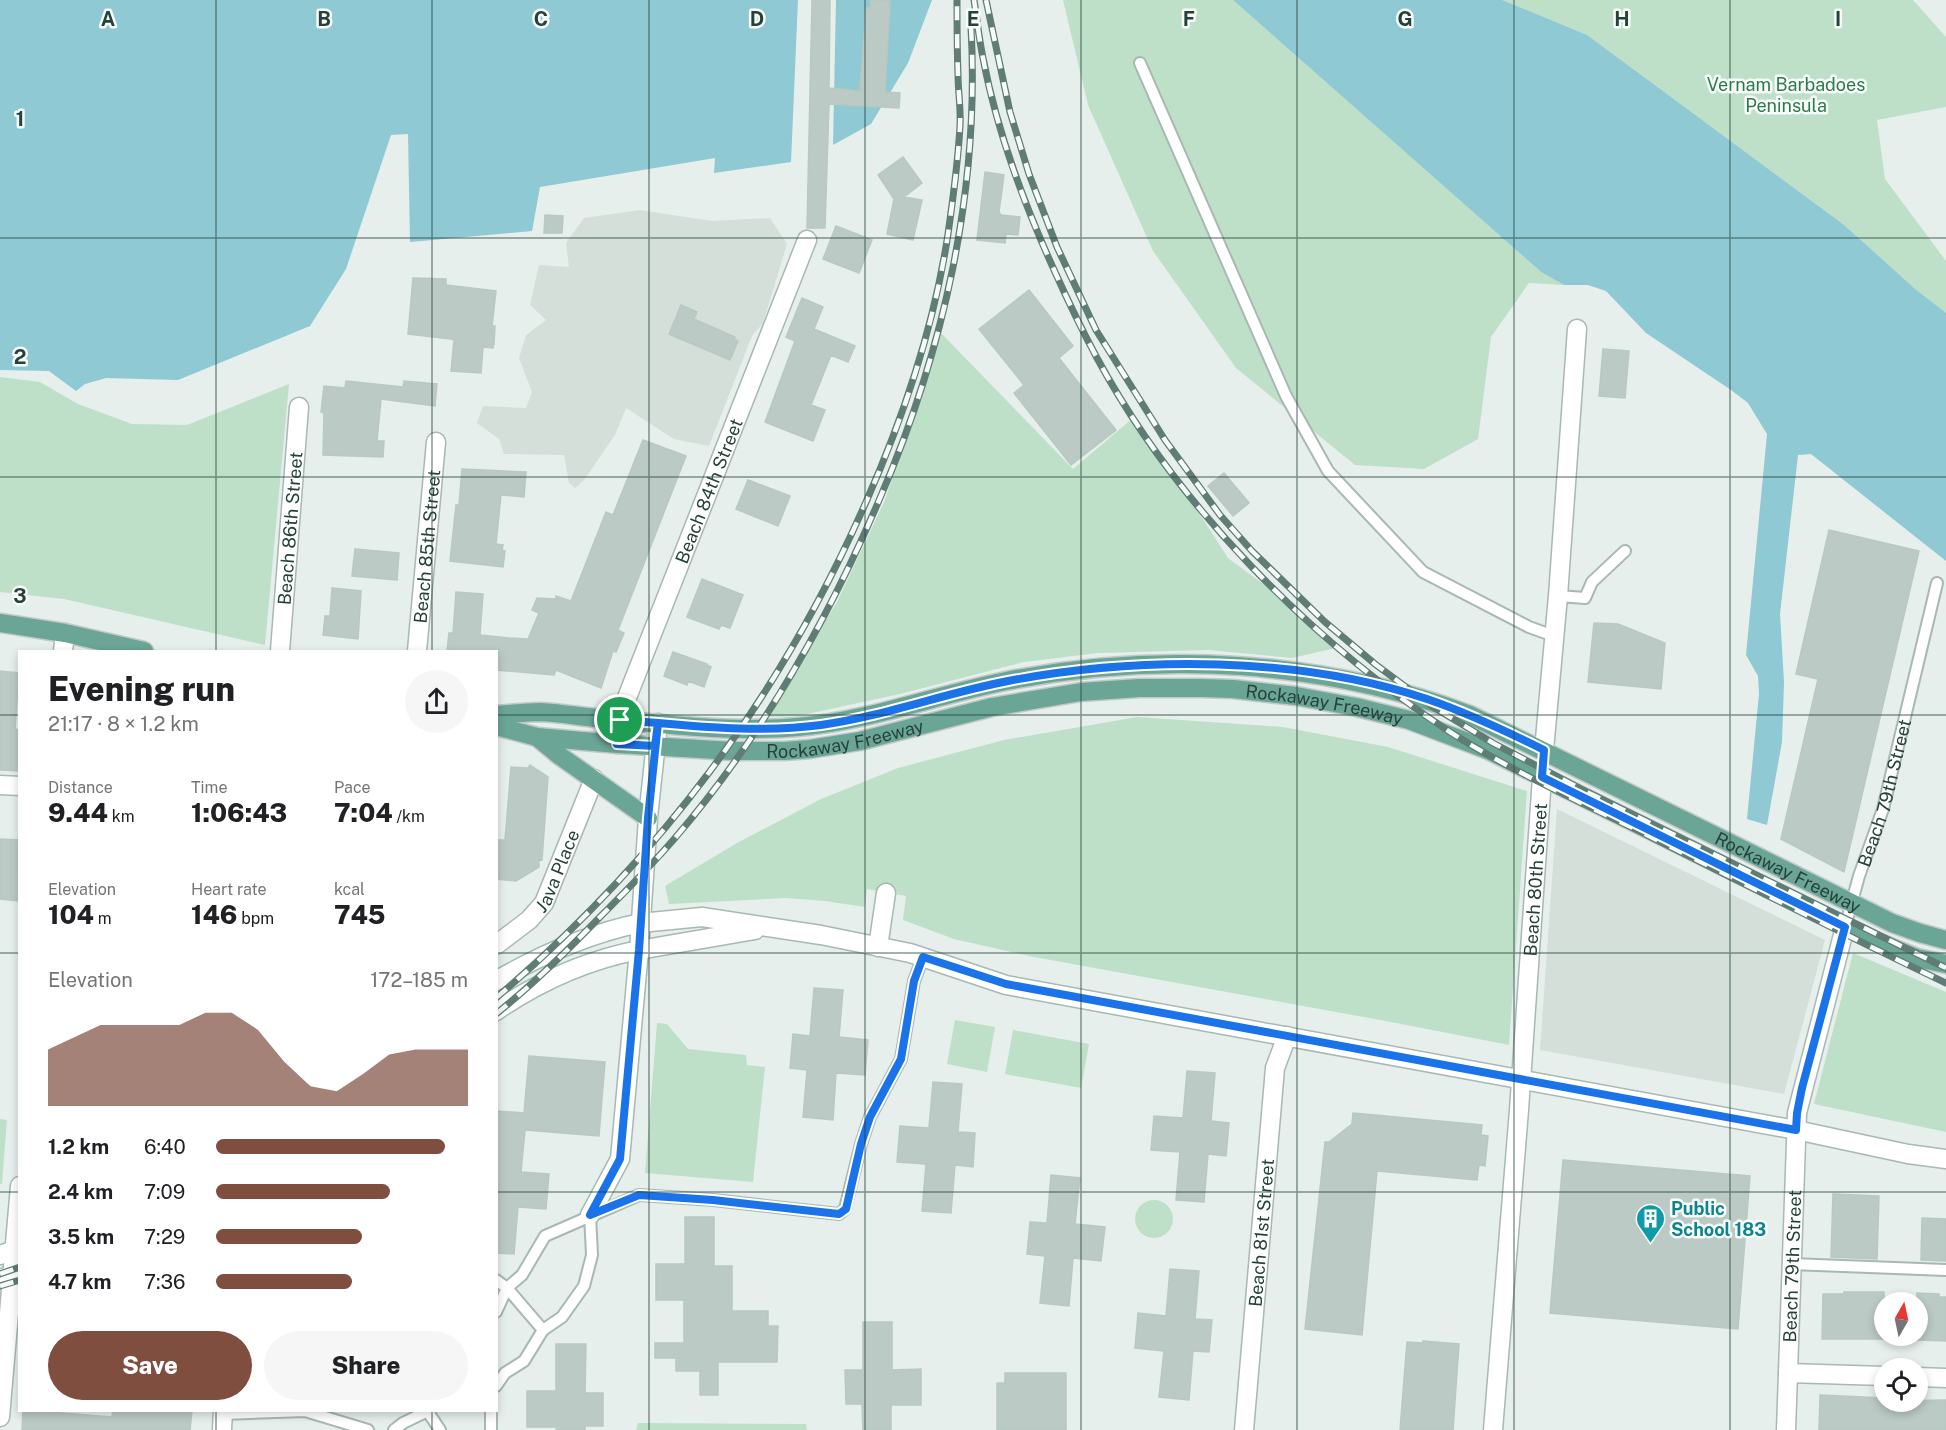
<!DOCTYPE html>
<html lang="en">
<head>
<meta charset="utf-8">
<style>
  body { margin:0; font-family:"Public Sans",sans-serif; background:#f6f6f6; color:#202124; height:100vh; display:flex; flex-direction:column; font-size:22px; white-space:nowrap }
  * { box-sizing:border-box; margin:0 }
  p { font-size:20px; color:#757577 }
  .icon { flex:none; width:33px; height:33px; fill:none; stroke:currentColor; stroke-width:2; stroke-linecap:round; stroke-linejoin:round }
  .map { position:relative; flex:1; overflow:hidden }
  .panel { position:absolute; left:18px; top:650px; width:480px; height:762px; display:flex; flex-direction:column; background:#fff; border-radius:0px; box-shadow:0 3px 9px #0003 }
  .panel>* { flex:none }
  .needle { width:39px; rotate:9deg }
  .buttons { position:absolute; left:1874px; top:1292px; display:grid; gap:12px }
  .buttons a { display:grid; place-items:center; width:54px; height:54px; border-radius:50%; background:#fff; box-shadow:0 3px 9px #0003; font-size:30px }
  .pin { position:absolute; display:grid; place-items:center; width:51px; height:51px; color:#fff; margin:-26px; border:3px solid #fff; border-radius:50%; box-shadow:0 2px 6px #0007 }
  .round { display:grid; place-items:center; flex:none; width:63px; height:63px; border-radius:32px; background:#f6f6f6 }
  .summary { display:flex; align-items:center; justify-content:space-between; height:102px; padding:0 30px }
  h1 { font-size:33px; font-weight:800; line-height:45px }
  .figures { display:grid; grid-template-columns:repeat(3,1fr); gap:9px; height:102px; padding:6px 30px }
  .figures div { display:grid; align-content:center }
  .figures b { font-size:26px; font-weight:800 }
  .figures small { font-size:16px; font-weight:400 }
  .figures p { font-size:16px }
  .chart { height:168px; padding:12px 30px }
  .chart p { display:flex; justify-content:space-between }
  .chart svg { width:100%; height:108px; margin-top:6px; fill:#7f4e3f; opacity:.7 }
  .button { display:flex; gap:12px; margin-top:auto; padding:12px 30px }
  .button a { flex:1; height:69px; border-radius:36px; background:#7f4e3f; color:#fff; font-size:24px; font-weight:800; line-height:69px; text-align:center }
  .button a+a { background:#f6f6f6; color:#202124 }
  ul { padding:0 30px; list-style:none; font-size:20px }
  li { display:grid; grid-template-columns:96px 72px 1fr; align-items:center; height:45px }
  li i { height:15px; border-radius:8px; background:#7f4e3f }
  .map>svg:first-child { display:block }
  .built { fill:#d4dfda }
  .green { fill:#bfe0c8 }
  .water { fill:#8ec9d4 }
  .building { fill:#bbcac4; stroke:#b8c9c2; stroke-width:1.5 }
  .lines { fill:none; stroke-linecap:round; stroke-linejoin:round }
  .lane-casing { stroke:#a8b8b2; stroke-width:14 }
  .street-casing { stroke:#a8b8b2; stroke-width:21 }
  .secondary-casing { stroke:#a4bbb3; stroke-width:21 }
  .primary-casing { stroke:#c2cac8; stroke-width:21 }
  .lane { stroke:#fff; stroke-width:10 }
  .street { stroke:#fff; stroke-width:18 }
  .secondary { stroke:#fff; stroke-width:18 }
  .primary { stroke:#6aa596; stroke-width:18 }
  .rail-casing { stroke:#5f7d75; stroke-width:7 }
  .rail { stroke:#f7fbf9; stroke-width:4.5; stroke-dasharray:14; stroke-linecap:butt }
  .route-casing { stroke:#fff; stroke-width:12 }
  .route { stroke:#1a73e8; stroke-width:8 }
  .grid { fill:none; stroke:#24423a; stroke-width:1.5; stroke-opacity:0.55 }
  .labels { text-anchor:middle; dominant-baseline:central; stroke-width:5; stroke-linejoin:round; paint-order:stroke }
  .park-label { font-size:18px; fill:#2d7a4b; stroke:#f7fbf9 }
  .street-label { font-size:18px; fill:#24423a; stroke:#f7fbf9 }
  .culture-label { font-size:18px; font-weight:bold; fill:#0d838f; stroke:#f7fbf9; text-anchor:start }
  .grid-label { font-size:20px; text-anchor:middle; font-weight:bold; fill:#24423a; stroke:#f7fbf9; stroke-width:5; stroke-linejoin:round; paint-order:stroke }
</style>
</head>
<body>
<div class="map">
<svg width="1946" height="1430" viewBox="0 0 1946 1430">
  <rect width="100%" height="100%" fill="#e6efeb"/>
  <!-- built -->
  <path class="built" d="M640,210l72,11 58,-3 17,26 -24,79 -11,13 -43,110 -35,-7 -48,-31 -11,27 -31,45 -9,8 -6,-5 -5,-28 -60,-1 -5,-15 -22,-16 6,-17 43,2 6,-16 -13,-34 7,-23 20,-15 -16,-15 9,-40 30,2 -3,-24 18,-25z
    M1557,809l268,131 -41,154 -244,-44z"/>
  <!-- green -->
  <path class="green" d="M1063,0h170l308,272 23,13 -35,-2 -38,54 -13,102 -54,30 -69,-4 -119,-97 -83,-117 -65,-146z
    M1436,0h477l33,37v70l-69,13 8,59 61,82v69z
    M939,331l134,138 60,-51 43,59 52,81 57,42 51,48 -44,10 -84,-8 -110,3 -74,9 -124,32 -102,22 -33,1 37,-62 34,-51 49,-104z
    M0,377l40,5 38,22 54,20 55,1 102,-41 -24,261 -201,-46 -64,-7z
    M1137,717l146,10 105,20 139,44 -18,254 -118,-23 -357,-65 -80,-18 -51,-19 3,-24 -39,-7 -2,18 -40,-6 -39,-3 -117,6 -4,-18 72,-43 84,-44 77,-31 106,-28z
    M1853,953l93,39v140l-132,-28z
    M955,1020l40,7 -8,45 -40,-8z
    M657,1023l10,1 21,25 58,6 1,10 18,2 -12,115 -108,-9z
    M1013,1030l76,14 -8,44 -76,-14z
    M0,1119l7,1 -5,64h-2z
    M1135 1219a19 19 0 1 1 38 0a19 19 0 1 1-38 0Z
    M638,1423l168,1 1,6h-171z"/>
  <!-- water -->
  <path class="water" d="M0,0h798l-7,162 -77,11 1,-15 -175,29 -8,44 -122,11 -2,-108 -17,1 -45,134 -36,57 -132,54 -72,-2 -21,6 -9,7 -27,-20 -49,-1z
    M836,0h96l-24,63 -37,61 -38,21z
    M1233,0h269l85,35 257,190 71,64 31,24v248l-135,-107 -13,1 -18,159 4,68 -2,60 -15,83 -20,-6 12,-125 -1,-18 -12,-21 21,-221 -19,-31 -17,-13 -85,-57 -40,-42 -18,-6h-24l-23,-13z"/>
  <!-- building -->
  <path class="building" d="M812,0h18l-1,88 31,3 6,-83h4l1,-8 19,1 -5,91 15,1 -1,15 -70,-4 -4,124h-18z
    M903,157l19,26 -18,14 18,3 -9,40 -26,-6 7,-35 -16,-24z
    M985,172l19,3 -5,37 2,3 19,2 -2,18 -12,-1 -1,9 -28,-3z
    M545,215l18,1 -1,17h-18z
    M836,226l36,14 -13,33 -36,-14z
    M413,278l33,1v6l50,6 -4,35h3l-1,18 -1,4 -10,-1 -2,26 -30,-2 3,-31 -3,-1 -43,-5z
    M1029,290l44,56 -14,12 57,72 -45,35 -57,-72 10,-8 -45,-56z
    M802,298l21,9 -9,22 41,17 -7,16 -17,-7 -20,50 14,5 -12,31 -48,-19 30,-81 -9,-4z
    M681,305l16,7 -3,7 41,18 -1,2 4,2 -8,19 -61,-26z
    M1603,349l26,2 -4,47 -26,-2z
    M346,381l57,6 1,-6 33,3 -2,22 -54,-7 -4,42h7l-1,16 -60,-2 1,-42 -3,-1 3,-26 21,2z
    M643,440l43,16 -68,174 6,3 -8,19 -3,-1 -12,37 -45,-18 -2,5 -58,-5v-19h-49l2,-18h4l3,-41 27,2 -3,41 29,3 19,1 11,-26 -7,-3 5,-12 19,1v-3l15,5 35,-89 7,3z
    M462,469l64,3 -2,25 -23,-2 -5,49 7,1 -1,5 3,1 -2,16 -53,-6 6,-56h3z
    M1224,473l25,30 -16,13 -25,-30z
    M748,480l42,16 -12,30 -42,-17z
    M1829,530l90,21 -75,321 -63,-33 37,-160 -22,-5z
    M355,549l44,4 -2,27 -45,-4z
    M702,579l41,16 -13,33 -9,-3 -2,4 -32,-12z
    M332,588l29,3 -3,48 -35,-4 2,-19h5z
    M1594,623l24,1 47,19 -4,46 -73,-7z
    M673,652l34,12v1l4,2 -7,20 -16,-6 -1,4 -23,-9z
    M0,671l19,2 -4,56 5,1v41l-20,-1z
    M530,765l18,12 -6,83 -3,-1v8l-23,14 -20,-2v-39h9l6,-73 17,1z
    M0,839l20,1 -2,61 -18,-2z
    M814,988l29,2 -4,47 29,3 -3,35 -29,-2 -3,47 -30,-3 4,-47 -17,-2 3,-34 17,2z
    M529,1056l76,6 -6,74 -74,-6 -4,42 28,2 -3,35 -28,-2 -4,47 -18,-1v-142l28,2z
    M1187,1071l28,2 -4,48 18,2 -3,33 -18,-2 -4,48 -28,-2 4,-48 -29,-2 3,-34 29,2z
    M933,1082l29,2 -4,48 17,1 -2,34 -18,-2 -4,48 -29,-2 4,-47 -29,-2 3,-36 29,2z
    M1353,1113l129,12 -1,10 7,1 -3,30 -6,-1 -2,15 -100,-9 -15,164 -57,-6 20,-187h4l23,-18z
    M1563,1160l187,16 -12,153 -188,-16z
    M1051,1175l29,3 -5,46 30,3 -4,34 -28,-3 -4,48 -29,-3 5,-47 -18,-2 3,-32 17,1z
    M1833,1194l46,2 -2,63 -46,-2z
    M685,1217h29v49h18v45h36v15h10l-1,36h-59v33h-18v-24h-24v-13h-21v-15h29v-43h-28v-36h29z
    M1922,1218l24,1v42l-25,-1z
    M1170,1269l29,2 -4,48 17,1 -3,32 -16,-1 -4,49 -30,-3 5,-46 -29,-3 3,-35 28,3z
    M1844,1292h40v47h-62l1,-45h21z
    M1917,1293l22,1v3h7v44l-29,-1z
    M863,1322h29v48l29,-1v36h-30v25h-28l-1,-26h-16l-1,-34h18z
    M1423,1341l36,3 -6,86h-53l7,-88 16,1z
    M556,1344h30l-1,49h18v33h-18v4h-29v-3h-29v-36h29z
    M1005,1373h61v57h-69v-47h8z
    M1820,1395l64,3v3l62,-1v30h-127z
    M23,1410l89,7 1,-7h79l-2,20h-168z"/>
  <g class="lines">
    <defs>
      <g id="lane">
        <path d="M1140,63l146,333 42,75 95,101 106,55 25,9"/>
        <path d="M1558,596l27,2 7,-16 33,-31"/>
        <path id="s1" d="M1845,927l14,-51 24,-67 54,-226"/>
        <path d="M590,1215l2,40 -8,31 -22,31 -19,13 -36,-42 15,-13 23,-39 94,-41 74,5 126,14 6,-5 16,-65 9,-27 31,-58 13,-78 9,-24"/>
        <path d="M1791,1264l155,6"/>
        <path d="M496,1280l11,8 -11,24"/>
        <path d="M496,1386l9,-13 19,-12 19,-31"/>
        <path d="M428,1412l12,18"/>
        <path d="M223,1414l82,-3 63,19"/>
        <path d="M394,1430l9,-7 27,-13"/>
        <path d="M491,1430v-20"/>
      </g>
      <g id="street">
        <path d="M63,651l2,-18"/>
        <path id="s2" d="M280,651l19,-244"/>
        <path id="s3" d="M417,651l19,-209"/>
        <path id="s4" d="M617,744l3,-24 6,-20 181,-460"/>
        <path d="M1544,750l14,-154 19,-267"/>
        <path d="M0,785l20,1"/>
        <path d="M640,923l62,-6 119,18 89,18 96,32 790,145 112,24 38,5"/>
        <path id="s5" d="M496,945l33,-25 15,-17 50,-124"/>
        <path d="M878,947l8,-54"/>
        <path d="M590,1215l30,-56 19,-209 116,-20"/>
        <path d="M1788,1373l96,3"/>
        <path d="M1917,1377l29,1"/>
        <path d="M0,1417l20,-231"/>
        <path d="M222,1430l1,-20"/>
        <path id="s6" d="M1244,1430l31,-362 12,-32"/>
        <path id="s7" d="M1493,1430l26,-320 23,-333"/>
        <path id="s8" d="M1786,1430l11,-317 48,-186"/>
      </g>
      <path id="secondary" d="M496,981c46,-27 92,-47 144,-58
        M496,1011c44,-30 91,-51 143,-61l9,-132 10,-95
        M0,1255l20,-7
        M0,1279l20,-6"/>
      <g id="primary">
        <path d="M0,623l65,10 79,18"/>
        <path id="s9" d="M496,715c15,-1 30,-3 45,-3 18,1 36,4 54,6 67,6 136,15 203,9 71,-6 138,-32 208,-46 154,-30 317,-21 464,34l422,208 28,10 26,7"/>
        <path id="s10" d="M496,726l41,11 80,7 115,7h52l26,-2 50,-8 132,-34 89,-15 58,-4h62l32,1 63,7 60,11 53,13 79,30 387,191 42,17 29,6"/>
        <path d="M537,737l23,19 88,62"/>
      </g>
    </defs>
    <!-- lane casing -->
    <use href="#lane" class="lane-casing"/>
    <!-- street casing -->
    <use href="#street" class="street-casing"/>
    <!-- secondary casing -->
    <use href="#secondary" class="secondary-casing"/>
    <!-- primary casing -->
    <use href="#primary" class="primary-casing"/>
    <!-- lane -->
    <use href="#lane" class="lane"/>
    <!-- street -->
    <use href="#street" class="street"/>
    <!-- secondary -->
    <use href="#secondary" class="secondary"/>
    <!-- primary -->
    <use href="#primary" class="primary"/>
    <defs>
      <path id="rail" d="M974,0c3,19 5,39 9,58 14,74 41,146 72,214 13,29 27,58 42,86 80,148 213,282 353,374 61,39 135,72 201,105 98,49 196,99 295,146
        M986,0l24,112 19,62 28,73 39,83 69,110 55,75 32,36 73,71 50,42 55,41 63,38 94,49 359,176
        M496,998c163,-139 284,-300 370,-496 38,-86 68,-175 82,-268 5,-35 10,-72 12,-108 1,-17 -2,-35 -2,-52 -1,-24 -1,-49 -1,-74
        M496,1014c36,-29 68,-60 100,-93 27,-27 54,-54 79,-83 86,-100 153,-218 205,-340 64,-148 100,-309 91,-471
        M0,1274l20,-7
        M0,1286l20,-6"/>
    </defs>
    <!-- rail casing -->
    <use href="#rail" class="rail-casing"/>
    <!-- rail -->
    <use href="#rail" class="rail"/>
  </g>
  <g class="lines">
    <defs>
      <path id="route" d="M620,720l38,3 -10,95 -9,132 -19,209 -30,56 49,-20 74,5 126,14 7,-5 15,-65 9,-27 31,-58 13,-78 9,-24 83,27 790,146 1,-17 5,-25 43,-161 -303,-150 2,-27c-38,-19 -76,-37 -117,-51 -127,-43 -288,-43 -419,-18 -63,12 -123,35 -187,44 -54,7 -109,3 -163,-2l-3,23 -38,-2 3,-24"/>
    </defs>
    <!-- route casing -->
    <use href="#route" class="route-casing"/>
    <!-- route -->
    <use href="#route" class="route"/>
  </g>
  <!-- grid -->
  <path class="grid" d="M216,0v651M432,0v651M649,0v1430M865,0v1430M1081,0v1430M1297,0v1430M1514,0v1430M1730,0v1430M0,238h1946M0,477h1946M0,715h20M496,715h1450M0,953h20M496,953h1450M0,1192h20M496,1192h1450M216,1410v20M432,1410v20"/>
  <!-- icons -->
  <defs>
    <symbol id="building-pin" viewBox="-11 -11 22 30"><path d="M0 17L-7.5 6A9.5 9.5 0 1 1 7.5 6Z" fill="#0f9aa8" stroke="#f7fbf9"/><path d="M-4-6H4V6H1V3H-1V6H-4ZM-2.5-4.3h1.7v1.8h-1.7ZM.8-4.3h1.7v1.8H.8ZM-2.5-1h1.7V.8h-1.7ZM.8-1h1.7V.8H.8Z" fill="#fff"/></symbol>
  </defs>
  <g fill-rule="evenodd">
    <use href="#building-pin" x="1634" y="1202" width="33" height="45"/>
  </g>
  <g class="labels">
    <!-- park labels -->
    <g class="park-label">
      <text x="1786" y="84">Vernam Barbadoes<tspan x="1786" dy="21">Peninsula</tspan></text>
    </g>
    <!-- street labels -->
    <g class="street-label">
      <text stroke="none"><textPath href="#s4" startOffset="270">Beach 84th Street</textPath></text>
      <text stroke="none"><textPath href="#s2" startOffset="123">Beach 86th Street</textPath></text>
      <text stroke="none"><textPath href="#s3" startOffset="105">Beach 85th Street</textPath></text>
      <text stroke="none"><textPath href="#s10" startOffset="838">Rockaway Freeway</textPath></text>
      <text stroke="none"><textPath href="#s10" startOffset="352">Rockaway Freeway</textPath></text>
      <text stroke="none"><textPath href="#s1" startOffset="140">Beach 79th Street</textPath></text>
      <text stroke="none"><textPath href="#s5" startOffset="99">Java Place</textPath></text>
      <text stroke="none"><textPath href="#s9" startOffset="1342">Rockaway Freeway</textPath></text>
      <text stroke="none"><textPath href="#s7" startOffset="552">Beach 80th Street</textPath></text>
      <text stroke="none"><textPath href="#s6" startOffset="198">Beach 81st Street</textPath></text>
      <text stroke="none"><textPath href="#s8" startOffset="164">Beach 79th Street</textPath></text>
    </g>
    <!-- culture labels -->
    <g class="culture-label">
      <text x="1671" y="1208">Public<tspan x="1671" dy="21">School 183</tspan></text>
    </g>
  </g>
  <g class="grid-label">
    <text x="108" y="26">A</text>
    <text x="324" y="26">B</text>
    <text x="541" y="26">C</text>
    <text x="757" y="26">D</text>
    <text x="973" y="26">E</text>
    <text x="1189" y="26">F</text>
    <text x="1405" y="26">G</text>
    <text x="1622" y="26">H</text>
    <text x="1838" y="26">I</text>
    <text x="20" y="126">1</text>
    <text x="20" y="364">2</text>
    <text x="20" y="603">3</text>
  </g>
</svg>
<div class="buttons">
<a><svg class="needle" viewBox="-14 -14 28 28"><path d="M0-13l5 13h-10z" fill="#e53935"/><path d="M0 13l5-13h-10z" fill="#757577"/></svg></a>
<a><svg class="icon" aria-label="locate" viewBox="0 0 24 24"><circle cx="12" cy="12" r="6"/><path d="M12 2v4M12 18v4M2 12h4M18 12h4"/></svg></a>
</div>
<div class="pin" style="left:620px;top:720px;background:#1e9e55"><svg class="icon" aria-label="arrive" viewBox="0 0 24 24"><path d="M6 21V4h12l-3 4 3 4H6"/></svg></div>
<section class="panel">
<div class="summary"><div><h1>Evening run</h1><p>21:17 · 8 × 1.2 km</p></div><a class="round"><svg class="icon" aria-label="share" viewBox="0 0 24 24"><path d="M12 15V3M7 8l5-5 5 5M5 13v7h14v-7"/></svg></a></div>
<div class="figures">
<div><p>Distance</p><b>9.44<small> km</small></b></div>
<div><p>Time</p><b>1:06:43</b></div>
<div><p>Pace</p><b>7:04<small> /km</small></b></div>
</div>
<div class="figures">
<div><p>Elevation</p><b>104<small> m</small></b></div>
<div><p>Heart rate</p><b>146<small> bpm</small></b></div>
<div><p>kcal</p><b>745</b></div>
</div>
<div class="chart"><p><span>Elevation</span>172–185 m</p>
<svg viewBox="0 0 160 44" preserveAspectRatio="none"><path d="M0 44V21L10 16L20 11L30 11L40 11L50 11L60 6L70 6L80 13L90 26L100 36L110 38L120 31L130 23L140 21L150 21L160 21V44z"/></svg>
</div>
<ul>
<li><b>1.2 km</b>6:40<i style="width:91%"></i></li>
<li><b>2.4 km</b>7:09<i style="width:69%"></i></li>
<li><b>3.5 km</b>7:29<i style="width:58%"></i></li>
<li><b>4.7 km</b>7:36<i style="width:54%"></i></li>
</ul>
<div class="button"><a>Save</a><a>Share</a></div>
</section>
</div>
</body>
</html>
